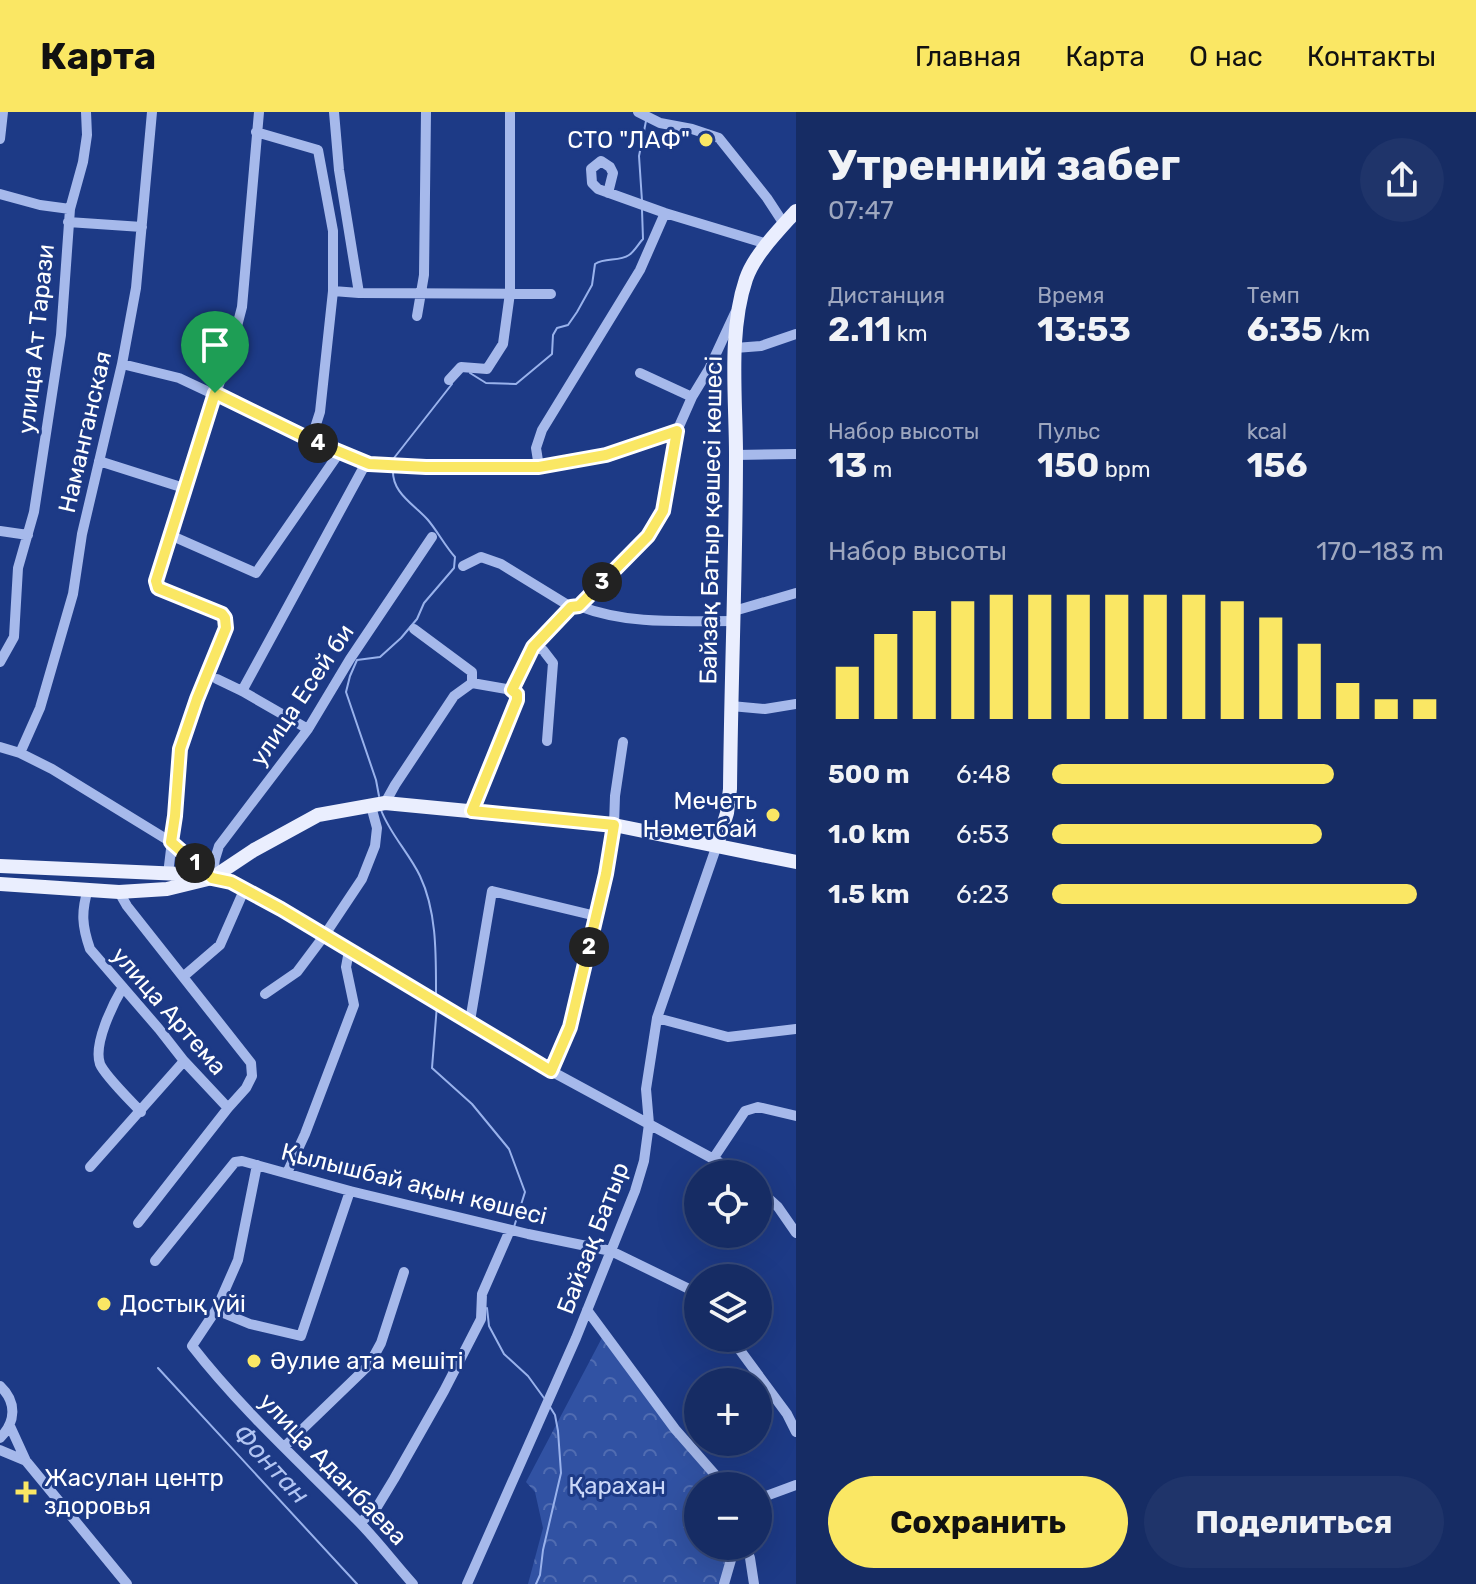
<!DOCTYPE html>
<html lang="ru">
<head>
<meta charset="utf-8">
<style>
  body { margin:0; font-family:Rubik,sans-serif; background:#1f346a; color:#f1f3f6; height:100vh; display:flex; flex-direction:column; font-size:30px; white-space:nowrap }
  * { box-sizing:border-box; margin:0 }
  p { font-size:26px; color:#9ea7bf }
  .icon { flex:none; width:44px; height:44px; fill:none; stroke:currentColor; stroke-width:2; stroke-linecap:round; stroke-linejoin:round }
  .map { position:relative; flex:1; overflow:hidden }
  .side { display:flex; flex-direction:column; background:#162c64; width:680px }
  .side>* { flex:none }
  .controls { position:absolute; left:684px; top:1048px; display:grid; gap:16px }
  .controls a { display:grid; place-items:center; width:88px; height:88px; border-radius:50%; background:#162c64; box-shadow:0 8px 32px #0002,0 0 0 2px #354878; font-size:40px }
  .pin { position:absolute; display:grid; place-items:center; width:68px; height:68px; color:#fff; margin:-82px -34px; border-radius:50% 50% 50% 0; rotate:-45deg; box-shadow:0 0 8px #0007 }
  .pin .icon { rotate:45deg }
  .km { position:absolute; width:40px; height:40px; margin:-20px; border-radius:50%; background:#222; color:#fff; font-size:22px; line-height:40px; text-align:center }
  .round { display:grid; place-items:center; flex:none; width:84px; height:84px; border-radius:42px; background:#1f346a }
  .head { display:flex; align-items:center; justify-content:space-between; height:136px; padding:0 32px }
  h1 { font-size:44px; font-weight:700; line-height:60px }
  .stats { display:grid; grid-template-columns:repeat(3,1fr); gap:12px; height:136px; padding:8px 32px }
  .stats div { display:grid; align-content:center }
  .stats b { font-size:34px; font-weight:700 }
  .stats small { font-size:22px; font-weight:400 }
  .stats p { font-size:22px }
  .chart { height:224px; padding:16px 32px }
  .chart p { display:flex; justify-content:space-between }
  .chart svg { width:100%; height:144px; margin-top:8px; stroke:#fae764; stroke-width:6 }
  .button { display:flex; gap:16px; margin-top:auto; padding:16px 32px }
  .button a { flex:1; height:92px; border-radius:48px; background:#fae764; color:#111; font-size:32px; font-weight:700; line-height:92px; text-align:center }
  .button a+a { background:#1f346a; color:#f1f3f6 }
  ul { padding:0 32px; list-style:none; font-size:26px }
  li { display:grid; grid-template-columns:128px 96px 1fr; align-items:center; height:60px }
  li i { height:20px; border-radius:10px; background:#fae764 }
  header { display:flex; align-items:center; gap:48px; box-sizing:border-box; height:112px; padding:0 40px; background:#fae764; color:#111 }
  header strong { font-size:38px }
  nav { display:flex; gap:44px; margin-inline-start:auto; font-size:28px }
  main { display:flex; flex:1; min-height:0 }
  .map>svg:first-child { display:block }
  .park { fill:url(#park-crowns) }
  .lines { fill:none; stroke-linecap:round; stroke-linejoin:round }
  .stream { stroke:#99b2ec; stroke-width:2 }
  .minor { stroke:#a6b9eb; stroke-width:10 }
  .major { stroke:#eaeefe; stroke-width:14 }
  .route-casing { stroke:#fff; stroke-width:16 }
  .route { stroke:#fae764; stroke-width:10 }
  .poi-dot { fill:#fae764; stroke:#1d3a86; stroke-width:3 }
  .labels { text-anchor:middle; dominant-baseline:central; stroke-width:6; stroke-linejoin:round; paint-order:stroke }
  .poi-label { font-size:24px; fill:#fff; stroke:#1d3a86; text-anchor:start }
  .street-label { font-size:24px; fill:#fff; stroke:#1d3a86 }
  .park-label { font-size:24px; fill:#cad7f8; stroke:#1d3a86 }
  .water-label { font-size:26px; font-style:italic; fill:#b1c4f2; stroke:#1d3a86 }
</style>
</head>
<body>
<header>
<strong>Карта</strong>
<nav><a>Главная</a><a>Карта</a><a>О нас</a><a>Контакты</a></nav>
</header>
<main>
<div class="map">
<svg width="796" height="1472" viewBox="0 0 796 1472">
  <defs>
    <pattern id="park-crowns" width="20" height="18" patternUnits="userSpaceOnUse" patternTransform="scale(2)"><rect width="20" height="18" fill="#3152a3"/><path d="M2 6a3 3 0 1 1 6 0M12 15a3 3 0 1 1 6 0" fill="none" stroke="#506cb1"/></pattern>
  </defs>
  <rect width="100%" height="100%" fill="#1d3a86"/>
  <!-- park -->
  <path class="park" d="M604,1222l119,152h-25v60h34l-12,38h-192l15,-56 -8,-36 -9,-10z"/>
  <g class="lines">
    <!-- stream -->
    <path class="stream" d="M642,89l-3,-45 7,-35
      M470,261l16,10 30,1 36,-30 1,-19 4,-7 11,-3 9,-13 15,-27 3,-21c10,-7 24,-2 34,-9 5,-3 10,-12 14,-16l-1,-29
      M393,350l1,-4 58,-74
      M379,684l-3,-16 -30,-88 4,-16 7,-16 23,-3 21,-19 16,-19 7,-16 30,-35 1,-11c-10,-11 -17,-25 -27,-37 -14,-16 -37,-27 -35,-52
      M381,698c9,24 28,43 39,66 17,36 16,79 16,119
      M437,893l-5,63 40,36 37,45 16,43 -11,35
      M487,1196l2,18 15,28 24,22 16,22
      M158,1256l199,216
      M536,1472l4,-9 3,-25 18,-77 -3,-42 -3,-16 -5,-8"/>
    <!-- minor -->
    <path class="minor" d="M334,0l5,58 20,123
      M638,0l22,11 32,6 27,9 48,60 17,26
      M256,20l62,18 15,81v60
      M0,27l3,-27
      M608,81l5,-20 -3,-6 -9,-6 -10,8 1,14 6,6 67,24 102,31
      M0,82l40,11 30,4
      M68,110l74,5
      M417,204l7,-41 2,-163
      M735,236l26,-2 35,-12
      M122,252l57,14 132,62 58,24 170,3 67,-12 71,-24
      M640,261l52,24
      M449,268l12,-13 26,2 16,-25 7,-51v-181
      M311,328l9,-28 13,-121 26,2 192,1
      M736,343l60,-1
      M99,349l85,27
      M539,355l-3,-19 6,-18 98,-160 25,-57
      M0,419l28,4
      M170,423l86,38 83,-120
      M463,454l18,-9 20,7 70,43
      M579,494c49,19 102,15 154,15
      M734,499l62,-18
      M533,535l10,3 10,13 -6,78
      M0,550l14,-25 4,-69 16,-56 27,-177 9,-126 13,-47 4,-27 -1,-23
      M217,567l25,12 66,38
      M472,571l40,7 21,-43 38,-40 8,-1 69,-70 15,-25 14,-80 15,-34 17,-28 26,-56
      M242,579l124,-228
      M731,594l34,3 31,-5
      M0,635l20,6 32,16 119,73 41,36 19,4 14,6 225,133 81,50 168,91 17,12
      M20,641l20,-45 33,-114 9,-60 40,-170 14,-76 16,-176
      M385,691l10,-18 59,-89 18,-13v-11l-58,-43
      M472,699l45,-111v-6l-5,-4
      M168,762l7,-58 5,-67 17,-50 29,-71 -1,-10 -3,-4 -64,-26 -2,-7 28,-93 47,-139 11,-42 17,-195
      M212,766l3,-19 4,-13 89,-117 42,-70 82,-122
      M88,777c-7,23 -6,37 2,60l69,80 25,32 44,47
      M119,780l8,14 124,157 1,13 -6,12 -18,20 -90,115
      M184,864l36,-31 25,-57
      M123,875c-10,17 -30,57 -23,77 5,12 31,37 41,48
      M265,882l32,-22 27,-36 38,-57 13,-33 2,-18 -6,-22
      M657,906l71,19 68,-8
      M470,909l22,-130 104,25
      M551,959l19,-44 36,-153 8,-49 1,-29 8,-54
      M713,1047l32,-48 13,-4 38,9
      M257,1053l-19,95 -22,50 -24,36c49,63 109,117 165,174 20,20 37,43 56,64
      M90,1055l94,-106
      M287,1061l18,-39 49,-129 -8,-38 3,-16
      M758,1077l20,18 18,26
      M155,1149l80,-99 7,-1 108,30 178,43 83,17 76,37 11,8
      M216,1198l34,14 51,12 49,-145
      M587,1198l88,119 50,57
      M731,1226l56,76 9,18
      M0,1274c17,16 16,36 0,52
      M10,1314l16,35 101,123
      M284,1335l85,-82 12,-22 23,-71
      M0,1338l26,11
      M758,1387l38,-14
      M360,1411l17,-16 17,-28 50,-88 37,-72 1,-25 28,-64
      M746,1434l4,12 4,26
      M467,1472l109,-246 59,-147 9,-30 5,-37 -3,-35 11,-71 60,-173
      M724,1472l11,-38"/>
    <!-- major -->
    <path class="major" d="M717,733l10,-32 3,-24c1,-111 6,-223 6,-335 0,-55 -8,-122 10,-175 8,-24 33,-49 50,-68
      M0,754l204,9
      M0,772l119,8 48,-3 45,-11 42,-28 64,-35 67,-12 229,22 182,37"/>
  </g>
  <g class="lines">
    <defs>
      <path id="route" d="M215,281l96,47 58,24 57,3h113l67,-12 71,-24 -14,80 -15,25 -69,70 -8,1 -38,40 -21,43 5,4v6l-45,111 142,14 -8,49 -36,153 -19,44 -270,-162 -50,-27 -19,-4 -41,-36 4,-26 5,-67 17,-50 29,-71 -1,-10 -3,-4 -64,-26 -2,-7z"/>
    </defs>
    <!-- route casing -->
    <use href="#route" class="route-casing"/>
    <!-- route -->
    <use href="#route" class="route"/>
  </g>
  <!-- markers -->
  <g class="poi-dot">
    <circle cx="706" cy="28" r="8"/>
    <circle cx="773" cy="703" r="8"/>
    <circle cx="104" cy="1192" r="8"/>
    <circle cx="254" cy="1249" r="8"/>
    <path d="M22 1368h8v8h8v8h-8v8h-8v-8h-8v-8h8z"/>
  </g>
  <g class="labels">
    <!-- poi labels -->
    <g class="poi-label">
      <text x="690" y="28" text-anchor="end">СТО "ЛАФ"</text>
      <text x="757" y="689" text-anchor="end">Мечеть<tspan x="757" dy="28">Нәметбай</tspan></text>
      <text x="120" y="1192">Достық үйі</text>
      <text x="270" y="1249">Әулие ата мешіті</text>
      <text x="44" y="1366">Жасулан центр<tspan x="44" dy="28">здоровья</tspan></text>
    </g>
    <!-- street labels -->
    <g class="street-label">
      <text transform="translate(36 227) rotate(-84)">улица Ат Тарази</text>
      <text transform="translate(85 320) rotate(-77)">Наманганская</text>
      <text transform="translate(711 408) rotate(-89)">Байзақ Батыр қөшесі көшесі</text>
      <text transform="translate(302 583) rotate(-56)">улица Есей би</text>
      <text transform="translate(169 899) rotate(49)">улица Артема</text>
      <text transform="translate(414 1072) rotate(14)">Қылышбай ақын көшесі</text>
      <text transform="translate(593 1126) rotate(-69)">Байзақ Батыр</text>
      <text transform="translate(333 1357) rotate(46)">улица Аданбаева</text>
    </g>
    <!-- park labels -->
    <g class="park-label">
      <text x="617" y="1374">Қарахан</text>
    </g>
    <!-- water labels -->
    <g class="water-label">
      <text transform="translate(271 1352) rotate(47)">Фонтан</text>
    </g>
  </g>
</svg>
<div class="controls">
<a><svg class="icon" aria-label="locate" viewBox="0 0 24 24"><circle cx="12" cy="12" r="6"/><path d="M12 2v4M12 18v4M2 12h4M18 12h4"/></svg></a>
<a><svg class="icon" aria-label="layers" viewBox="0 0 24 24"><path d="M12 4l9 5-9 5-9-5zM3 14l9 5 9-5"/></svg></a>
<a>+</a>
<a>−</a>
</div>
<div class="pin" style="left:215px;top:281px;background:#1e9e55"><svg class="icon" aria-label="arrive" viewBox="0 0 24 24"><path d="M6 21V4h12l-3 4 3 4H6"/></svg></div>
<b class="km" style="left:195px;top:751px">1</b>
<b class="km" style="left:589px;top:835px">2</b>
<b class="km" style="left:602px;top:470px">3</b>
<b class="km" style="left:318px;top:331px">4</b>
</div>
<section class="side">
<div class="head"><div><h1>Утренний забег</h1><p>07:47</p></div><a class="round"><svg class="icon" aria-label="share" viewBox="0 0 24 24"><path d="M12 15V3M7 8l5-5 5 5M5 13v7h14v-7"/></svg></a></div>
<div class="stats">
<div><p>Дистанция</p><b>2.11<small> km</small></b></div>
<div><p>Время</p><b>13:53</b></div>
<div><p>Темп</p><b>6:35<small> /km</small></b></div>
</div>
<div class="stats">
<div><p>Набор высоты</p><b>13<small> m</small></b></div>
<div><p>Пульс</p><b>150<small> bpm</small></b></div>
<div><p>kcal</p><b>156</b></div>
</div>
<div class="chart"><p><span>Набор высоты</span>170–183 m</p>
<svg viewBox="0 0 160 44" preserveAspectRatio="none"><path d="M5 44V28M15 44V18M25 44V11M35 44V8M45 44V6M55 44V6M65 44V6M75 44V6M85 44V6M95 44V6M105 44V8M115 44V13M125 44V21M135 44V33M145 44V38M155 44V38"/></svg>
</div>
<ul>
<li><b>500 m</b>6:48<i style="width:72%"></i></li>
<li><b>1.0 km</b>6:53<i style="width:69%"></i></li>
<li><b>1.5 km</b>6:23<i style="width:93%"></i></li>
</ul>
<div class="button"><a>Сохранить</a><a>Поделиться</a></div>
</section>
</main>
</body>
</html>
